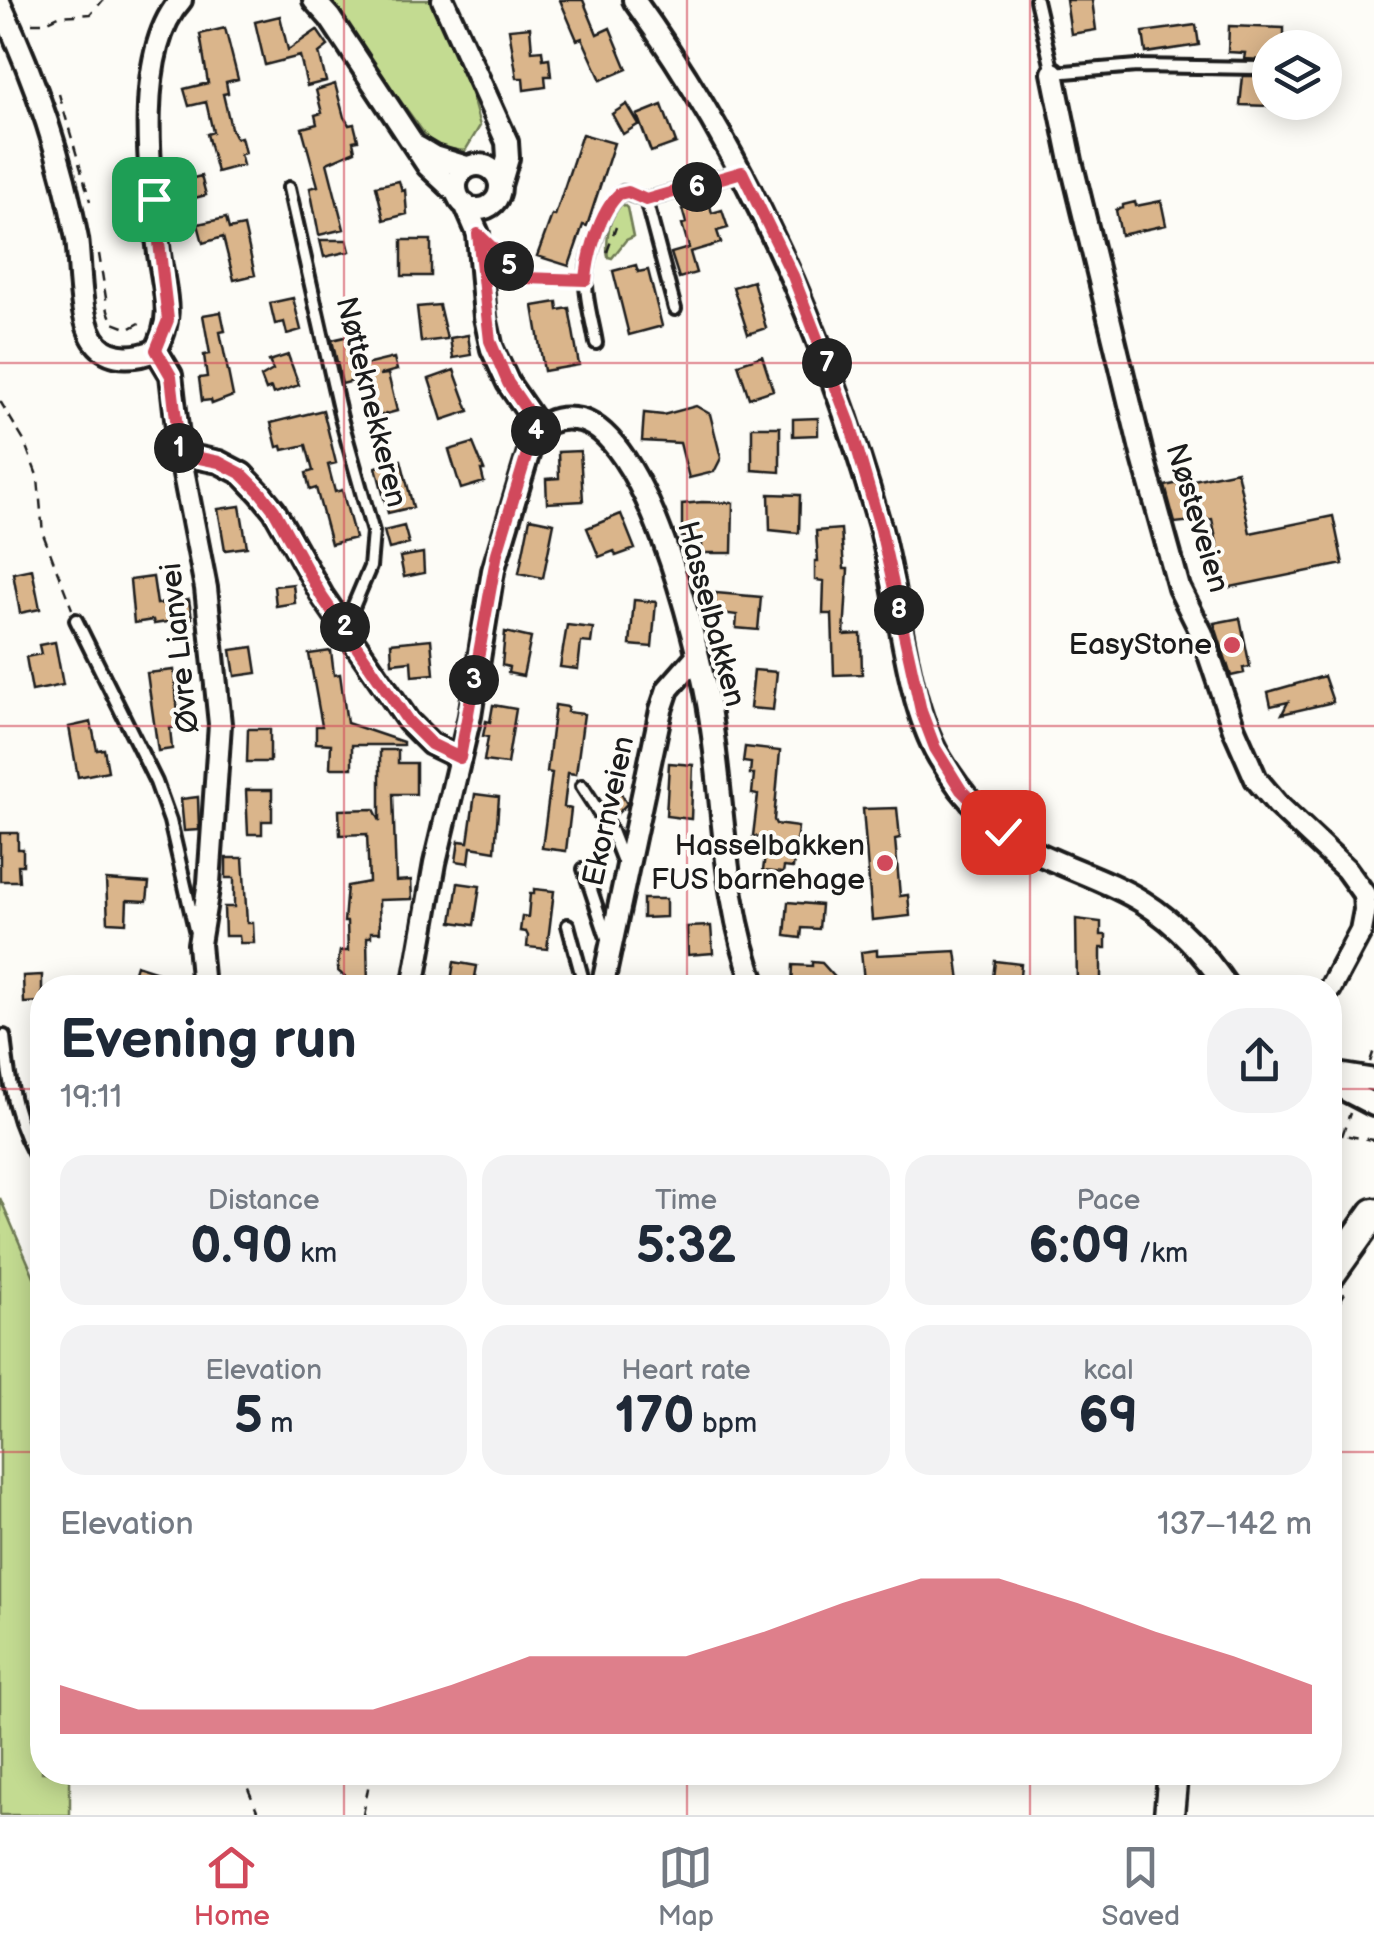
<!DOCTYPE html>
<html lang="en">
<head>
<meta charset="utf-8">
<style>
  body { margin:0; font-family:"Balsamiq Sans",sans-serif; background:#f2f2f3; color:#1f2937; height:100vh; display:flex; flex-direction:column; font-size:38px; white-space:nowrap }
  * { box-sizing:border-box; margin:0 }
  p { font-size:32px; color:#747a83 }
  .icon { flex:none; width:55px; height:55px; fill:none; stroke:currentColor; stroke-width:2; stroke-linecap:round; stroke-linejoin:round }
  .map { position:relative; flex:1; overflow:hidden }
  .drawer { position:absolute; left:30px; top:975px; width:1312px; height:810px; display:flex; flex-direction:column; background:#fff; border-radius:40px; box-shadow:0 5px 25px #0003 }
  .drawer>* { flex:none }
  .tools { position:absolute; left:1252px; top:30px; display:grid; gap:20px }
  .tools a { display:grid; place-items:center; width:90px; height:90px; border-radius:50%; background:#fff; box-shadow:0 5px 25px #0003; font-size:50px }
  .pin { position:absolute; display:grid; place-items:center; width:85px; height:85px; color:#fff; margin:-42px; border-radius:20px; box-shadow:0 5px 15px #0006 }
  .km { position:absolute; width:50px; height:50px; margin:-25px; border-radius:50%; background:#222; color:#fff; font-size:28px; line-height:50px; text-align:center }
  .round { display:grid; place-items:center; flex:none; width:105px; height:105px; border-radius:40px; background:#f2f2f3 }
  .headline { display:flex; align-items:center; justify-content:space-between; height:170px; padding:0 30px }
  h1 { font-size:55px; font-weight:700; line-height:75px }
  .figures { display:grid; grid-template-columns:repeat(3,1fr); gap:15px; height:170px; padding:10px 30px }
  .figures div { display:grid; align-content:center; border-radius:25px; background:#f2f2f3; text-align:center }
  .figures b { font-size:50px; font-weight:700 }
  .figures small { font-size:28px; font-weight:400 }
  .figures p { font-size:28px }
  .chart { height:280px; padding:20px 30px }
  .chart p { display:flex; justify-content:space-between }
  .chart svg { width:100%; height:180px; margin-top:10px; fill:#d1495b; opacity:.7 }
  .dock { display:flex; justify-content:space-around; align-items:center; height:140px; border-top:2px solid #e0e1e3; background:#fff; font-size:28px; color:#747a83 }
  .dock a { display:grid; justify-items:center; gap:5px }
  .dock .active { color:#d1495b }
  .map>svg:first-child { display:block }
  .green { fill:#c3db91; stroke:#707c56; stroke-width:2.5 }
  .building { fill:#dab58b; stroke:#1c1c1c; stroke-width:2.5 }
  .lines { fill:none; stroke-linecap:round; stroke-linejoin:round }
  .lane-casing { stroke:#1c1c1c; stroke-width:18 }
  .street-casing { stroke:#1c1c1c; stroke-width:28 }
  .secondary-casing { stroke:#1c1c1c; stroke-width:35 }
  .path { stroke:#1c1c1c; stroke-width:2.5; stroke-dasharray:10 8; stroke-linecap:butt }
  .lane { stroke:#fdfcf7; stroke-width:10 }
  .street { stroke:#fdfcf7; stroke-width:20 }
  .secondary { stroke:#fdfcf7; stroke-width:28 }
  .route-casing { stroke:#fff; stroke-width:20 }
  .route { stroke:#d1495b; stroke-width:12 }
  .grid { fill:none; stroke:#d1495b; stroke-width:2.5; stroke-opacity:0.55 }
  .poi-dot { fill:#d1495b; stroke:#fdfcf7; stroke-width:4 }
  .labels { text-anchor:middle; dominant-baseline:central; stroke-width:8; stroke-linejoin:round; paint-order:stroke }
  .street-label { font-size:30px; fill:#1c1c1c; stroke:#fdfcf7 }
  .poi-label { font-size:30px; fill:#1c1c1c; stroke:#fdfcf7; text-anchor:end }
</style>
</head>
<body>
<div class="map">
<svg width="1374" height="1815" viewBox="0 0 1374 1815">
  <rect width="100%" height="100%" fill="#fdfcf7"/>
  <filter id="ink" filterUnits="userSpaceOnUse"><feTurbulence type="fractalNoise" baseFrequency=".01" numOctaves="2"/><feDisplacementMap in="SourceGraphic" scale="20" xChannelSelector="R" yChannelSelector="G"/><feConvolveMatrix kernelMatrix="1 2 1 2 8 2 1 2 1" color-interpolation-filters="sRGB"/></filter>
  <g filter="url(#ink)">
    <!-- green -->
    <path class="green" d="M327,0h105l37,86 11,40 -15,25 -31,-4z
      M619,201l8,7 6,29 -7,3 -14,18 -4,-1c-3,-16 2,-41 11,-56z
      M0,1198l42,97v477l28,1v42h-70z"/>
    <!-- building -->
    <path class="building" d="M560,0h23l14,34 13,-6 17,41 -26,11 -19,-42 -5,2z
      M1066,0h26l4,30 -25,4z
      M280,16l8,34 29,-20 11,16 -9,7 7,28 -19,5 -7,-30 -35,9 -10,-43z
      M1196,25l3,20 -53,8 -3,-21z
      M1229,26l55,2v20h-14v58l-30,-1 3,-29h18l6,-9 -5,-7 -18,-1 1,-6 -17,-1z
      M530,27l2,24 10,-1 1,9 6,-1 2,18h-6l1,11 -22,3 -1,-12h-6l-8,-49z
      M225,28l13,51 -12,3 2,11 -5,1 8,34 5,10 5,-1 4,16 -5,1 3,11 -26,7 -10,-38 6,-2 -7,-30 -17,4 -5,-17 24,-6 -8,-49z
      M335,84l9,33 5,8 5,-1 4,16 -5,1 2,10 -28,12 17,66 -25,6 -9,-47 8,-2 -16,-58 15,-4 -2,-9 7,-2 -6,-23z
      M627,104l12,20 -16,10 -11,-20z
      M662,105l14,38 -25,9 -14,-37z
      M582,134l32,9 -27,83 -4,-1 -14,41 -32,-10 15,-41 3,1z
      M201,176l5,19 -23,6 -5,-19z
      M399,181l3,10 3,-1 2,24 -23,6 -8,-34z
      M1161,201l5,24 -45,10 -5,-25 7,-2v-3l12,-3 1,4z
      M709,202l3,11 10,-3 6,18 -11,3 4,12 -31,9 6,21 -17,5 -8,-25 18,-5 -7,-24 4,-1 -4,-14z
      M226,218l3,11 15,-3 11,49 -21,5 -11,-43 -20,6 -5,-19z
      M320,240h27l3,11 -26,6z
      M402,240h29v36h-29z
      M636,265l2,7 10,-2 14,56 -33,9 -16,-64z
      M753,281l13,47 -18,6 -15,-47z
      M293,298l8,32 -14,4 -3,-12 -9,2 -5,-21z
      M557,302l1,8 11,-2 10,57 -35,6 -11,-65z
      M439,305l8,34 -26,3 -4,-35z
      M221,312l4,19 -5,1 13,64 -21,8 -1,-4 -9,1 -3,-23 8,-1 -3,-22 6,-1 -7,-39z
      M353,335l8,31 33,-8 3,12 -18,5 9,-1 9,37 -22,6 -10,-39 -23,6 -10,-44z
      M468,335l3,20 -18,3 -3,-20z
      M288,355l11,30 -26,9 -2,-6 -5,2 -5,-13 12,-7 -4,-9z
      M762,356l11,34 -24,8 -11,-34z
      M454,370l15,41 -27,9 -13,-41z
      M696,406l14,8 11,44 -7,14 -25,6 -9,-35 -38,-2 2,-28 19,2z
      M323,410l13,53 -8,2 7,27 7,-2 13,48 -24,6 -15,-56 -6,2 -4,-17 7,-2 -7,-26 -23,5 -1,-4 -5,1 -6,-24z
      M818,418v17l-25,1v-17z
      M752,427h28v45l-28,-2z
      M473,443l11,27h-3l3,12 -23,7 -12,-39z
      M580,451l3,50 -36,2 -1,-24 13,-1 -1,-26z
      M401,460l12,47 -25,6 -12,-46z
      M1237,471l13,62 83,-17 10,48 -117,24 -14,-69 -37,4 -10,-37z
      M769,494l31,1 -1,38 -29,-3z
      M702,502l31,1 -1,50h-30v-16h-20v-33z
      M240,506l7,41 -22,3 -7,-41z
      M621,514l14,35 -19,7 -2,-5 -15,6 -12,-29z
      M530,518l24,5 -11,55 -24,-5z
      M404,526l5,18 -20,5 -5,-18z
      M841,529l3,40h4l-4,66 17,-1 1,40 -28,1 -2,-61h-9l1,-33 -9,-1v-19h3l-2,-30z
      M423,553l1,20 -20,4 -4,-20z
      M32,569l8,40 -20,4 -7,-40z
      M153,577l4,27 32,-4 3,18 -38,6 -1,-4 -19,3 -4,-43z
      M293,584l2,19 -19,3 -2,-20z
      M716,593l45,4 -3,33 -22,-2 1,-13 -23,-3z
      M634,600l22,2 -4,45 -22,-2z
      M1240,618l10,49 -7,1 1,5 -13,3 -17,-53z
      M567,625l26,3 -2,15 -10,-1 -3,27 -18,-2z
      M505,632l26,6 -8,38 -15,-3 1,-6 -7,-2z
      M431,639l3,35 -22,2 -1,-15 -19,2 -1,-20z
      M55,642l8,43 -31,6 -6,-34 15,-3 -2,-9z
      M253,647l4,26 -22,3 -4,-26z
      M331,651l3,24 6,-1 7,49 56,19v3h-51v23h-22l1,-24 -15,-1v-17h6l-13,-72z
      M174,670l5,57 -9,1 2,21 -14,2 -11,-78z
      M754,670l23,2 -4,38 -23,-2z
      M1324,676l9,26 -51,12 6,-12 -17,4 -3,-14z
      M493,705l23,4 -9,55 -23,-3 4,-24 -5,-1 3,-15 4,1z
      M555,705l13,2 -1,5 17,2 -8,60 -8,-1 -4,34 7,2 -5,42 -24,-3 10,-75 -5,-1z
      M91,722l6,28 7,-1 4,22 -30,6 -9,-50z
      M248,729h22v33h-23z
      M745,747l35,4 -6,69 2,4 22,3 -5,41 -9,-1 -1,6 -20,-2 4,-33 -14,-2 5,-41 -6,-1 2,-20h-4l1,-11 -8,-1z
      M380,750h18v13h18v31h-23l3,87 15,-1 1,19 -33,1 1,32h-9v5h-4l1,51h-23v-11l-7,-6v-8l2,-12h8l-1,-29h-3l3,-36 22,-4 -2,-48 -27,1 -1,-25 35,-1 6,12z
      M669,763l24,2 -2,54 -25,-3z
      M617,786l10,18 -10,10 -12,-22z
      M246,790h26v31h-10v13h-14z
      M475,794l24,3 -4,54 -24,-4 -2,16 -13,-2 3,-20 9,1z
      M198,797l1,33 -15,1 -3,-32z
      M897,808l3,30 -5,1 5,57 8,-1 2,21 -38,4 -9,-111z
      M0,833h18v16h5v16h-5l1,16h-19z
      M226,858h17l4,65h6l1,20h-14l-1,-7h-14l-1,-29h10v-29h-8z
      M106,880l43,3 -2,18 -20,-1 -1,23 -18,-1z
      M458,883l22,3 -6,39 -22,-3z
      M534,889l20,2 -7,58 -20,-2 1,-11 -2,-4 -6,-1 2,-15 6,1 2,-23h4z
      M643,899h23v18l-23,1z
      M788,902l33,3 -2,24 -17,-1 -1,10 -16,-2z
      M1076,919l25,3v13h5v13h-5v40h-24z
      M711,926l2,27 -25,2 -1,-28z
      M877,950v5l79,-4 4,30 -39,2v5h-27v-10l-30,3 -3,-29z
      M995,961l26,3 -2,24 -27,-2z
      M454,962l23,4 -4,22h-23z
      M812,962l10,1 18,20 -6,1 4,4h-46l1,-23 19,1z
      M136,965l22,7 -6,16h-23z
      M42,975v27l-18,1 -1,-27z"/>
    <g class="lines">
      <defs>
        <path id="lane" d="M1036,0l17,73 84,-7 121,2
          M289,188l52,230 32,114 -3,35 -25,59
          M646,200l29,109
          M596,343c-3,-20 -11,-44 -10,-64 1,-22 19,-78 38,-87l22,8 95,-28
          M76,620l80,162 14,39 25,108
          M582,786l29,45 13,33
          M584,869l24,72
          M568,925l17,63
          M4,1036c5,48 11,90 38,130"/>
        <path id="street" d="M314,0l16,18 98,148 29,27
          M443,0l64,142 1,16 -8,27
          M634,0c115,159 191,335 245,523 20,69 25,174 60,234 24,41 58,78 102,98 34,16 70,27 102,47 35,22 61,52 85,86
          M0,4c35,75 62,154 77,235 4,28 1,85 21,106 15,16 40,13 58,5 19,-34 8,-59 3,-96 -8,-68 -27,-201 22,-254
          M1053,73l18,88 71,293 37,134 23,46 32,95 22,50 22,26 68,64 18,25 1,16 -4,21 -31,58
          M419,148l15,9 33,10
          M456 187a22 22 0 1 1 44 0a22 22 0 1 1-44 0Z
          M465,204l13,30 7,83 7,32 16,34 31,45
          M156,350l15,25 9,79 26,134 14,136 -11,159 -10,61 4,44
          M180,454l39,8 23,12 18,19 14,17 49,87 85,124 23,23 29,14
          M413,988l22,-125 35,-147 23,-145 41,-136c10,-13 24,-18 40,-16 71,5 123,224 134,284 17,95 13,193 48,285
          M602,988l59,-278 7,-21 28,-32
          M1330,1073l44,7
          M1330,1082l44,23"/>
        <path id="secondary" d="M1330,1275l44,-62
          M1169,1815l4,-43"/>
      </defs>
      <!-- lane casing -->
      <use href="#lane" class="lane-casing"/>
      <!-- street casing -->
      <use href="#street" class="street-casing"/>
      <!-- secondary casing -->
      <use href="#secondary" class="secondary-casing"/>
      <!-- path -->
      <path class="path" d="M32,23h12l15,-7 32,-2 12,-14
        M59,94l31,107
        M607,252l9,-25
        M99,254l9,57 5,12 16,6 16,-9
        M501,256l23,22 49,2
        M0,401l24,40 14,37 5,56 29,75
        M1370,1062l4,-12
        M1330,1133l44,7
        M1342,1136l8,-23
        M1330,1317l15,-24
        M241,1772l18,43
        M363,1815l8,-43"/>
      <!-- lane -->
      <use href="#lane" class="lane"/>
      <!-- street -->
      <use href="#street" class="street"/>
      <!-- secondary -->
      <use href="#secondary" class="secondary"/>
    </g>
  </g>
  <g class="lines" filter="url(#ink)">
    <defs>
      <path id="route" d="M154,199l14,121 -12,30 15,26 9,78 39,8 23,12 18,18 14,18 48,87 86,124 23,23 29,14 37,-205 32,-106 10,-19 -31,-45 -18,-42 -12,-107 46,44 62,2c2,-26 14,-68 33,-86l9,-2 18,8 96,-28 51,104 57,148 31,106 40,181 14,37 26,42 42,42"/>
    </defs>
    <!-- route casing -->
    <use href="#route" class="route-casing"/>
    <!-- route -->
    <use href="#route" class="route"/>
  </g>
  <!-- grid -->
  <path class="grid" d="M344,0v988M687,0v988M1030,0v988M0,363h1374M0,726h1374M0,1089h42M1330,1089h44M0,1452h42M1330,1452h44M344,1772v43M687,1772v43M1030,1772v43"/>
  <!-- markers -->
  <g class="poi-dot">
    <circle cx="1232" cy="645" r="10"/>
    <circle cx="885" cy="863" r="10"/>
  </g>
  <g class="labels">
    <!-- street labels -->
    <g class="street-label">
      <text transform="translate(371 402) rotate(76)">Nøtteknekkeren</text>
      <text transform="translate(1197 518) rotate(73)">Nøsteveien</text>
      <text transform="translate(711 614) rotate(75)">Hasselbakken</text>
      <text transform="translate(180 648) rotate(-96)">Øvre Lianvei</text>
      <text transform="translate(609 811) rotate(-78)">Ekornveien</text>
    </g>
    <!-- poi labels -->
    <g class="poi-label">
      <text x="1212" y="645">EasyStone</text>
      <text x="865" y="846">Hasselbakken<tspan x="865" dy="34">FUS barnehage</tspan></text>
    </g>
  </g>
</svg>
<div class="tools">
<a><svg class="icon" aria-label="layers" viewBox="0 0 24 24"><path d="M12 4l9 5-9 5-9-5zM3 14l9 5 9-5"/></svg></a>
</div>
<div class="pin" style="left:154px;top:199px;background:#1e9e55"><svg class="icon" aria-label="arrive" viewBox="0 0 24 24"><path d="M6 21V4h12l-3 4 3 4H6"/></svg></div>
<div class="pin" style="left:1003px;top:832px;background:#d93025"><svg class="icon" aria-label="check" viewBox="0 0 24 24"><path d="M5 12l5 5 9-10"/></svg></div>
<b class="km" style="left:179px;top:448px">1</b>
<b class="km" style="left:345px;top:627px">2</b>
<b class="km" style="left:474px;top:680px">3</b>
<b class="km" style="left:536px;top:431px">4</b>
<b class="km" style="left:509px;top:266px">5</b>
<b class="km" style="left:697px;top:187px">6</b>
<b class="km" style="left:827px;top:363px">7</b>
<b class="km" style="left:899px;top:610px">8</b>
<section class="drawer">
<div class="headline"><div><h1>Evening run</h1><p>19:11</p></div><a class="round"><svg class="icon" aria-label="share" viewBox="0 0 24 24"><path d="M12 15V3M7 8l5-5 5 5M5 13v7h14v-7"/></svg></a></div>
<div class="figures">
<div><p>Distance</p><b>0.90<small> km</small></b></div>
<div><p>Time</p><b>5:32</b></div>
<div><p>Pace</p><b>6:09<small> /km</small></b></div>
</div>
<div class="figures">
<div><p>Elevation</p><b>5<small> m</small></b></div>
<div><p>Heart rate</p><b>170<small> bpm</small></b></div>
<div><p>kcal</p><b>69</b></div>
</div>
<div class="chart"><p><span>Elevation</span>137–142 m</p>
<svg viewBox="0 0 160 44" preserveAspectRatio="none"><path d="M0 44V32L10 38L20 38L30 38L40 38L50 32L60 25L70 25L80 25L90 19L100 12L110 6L120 6L130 12L140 19L150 25L160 32V44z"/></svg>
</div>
</section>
</div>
<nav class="dock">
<a class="active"><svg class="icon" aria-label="home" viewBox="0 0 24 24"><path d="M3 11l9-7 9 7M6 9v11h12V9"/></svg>Home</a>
<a><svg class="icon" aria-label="map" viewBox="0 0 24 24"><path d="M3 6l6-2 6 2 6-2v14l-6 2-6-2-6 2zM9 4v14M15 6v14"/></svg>Map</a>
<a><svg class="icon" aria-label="saved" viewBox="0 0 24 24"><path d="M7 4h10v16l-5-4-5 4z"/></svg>Saved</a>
</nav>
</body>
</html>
